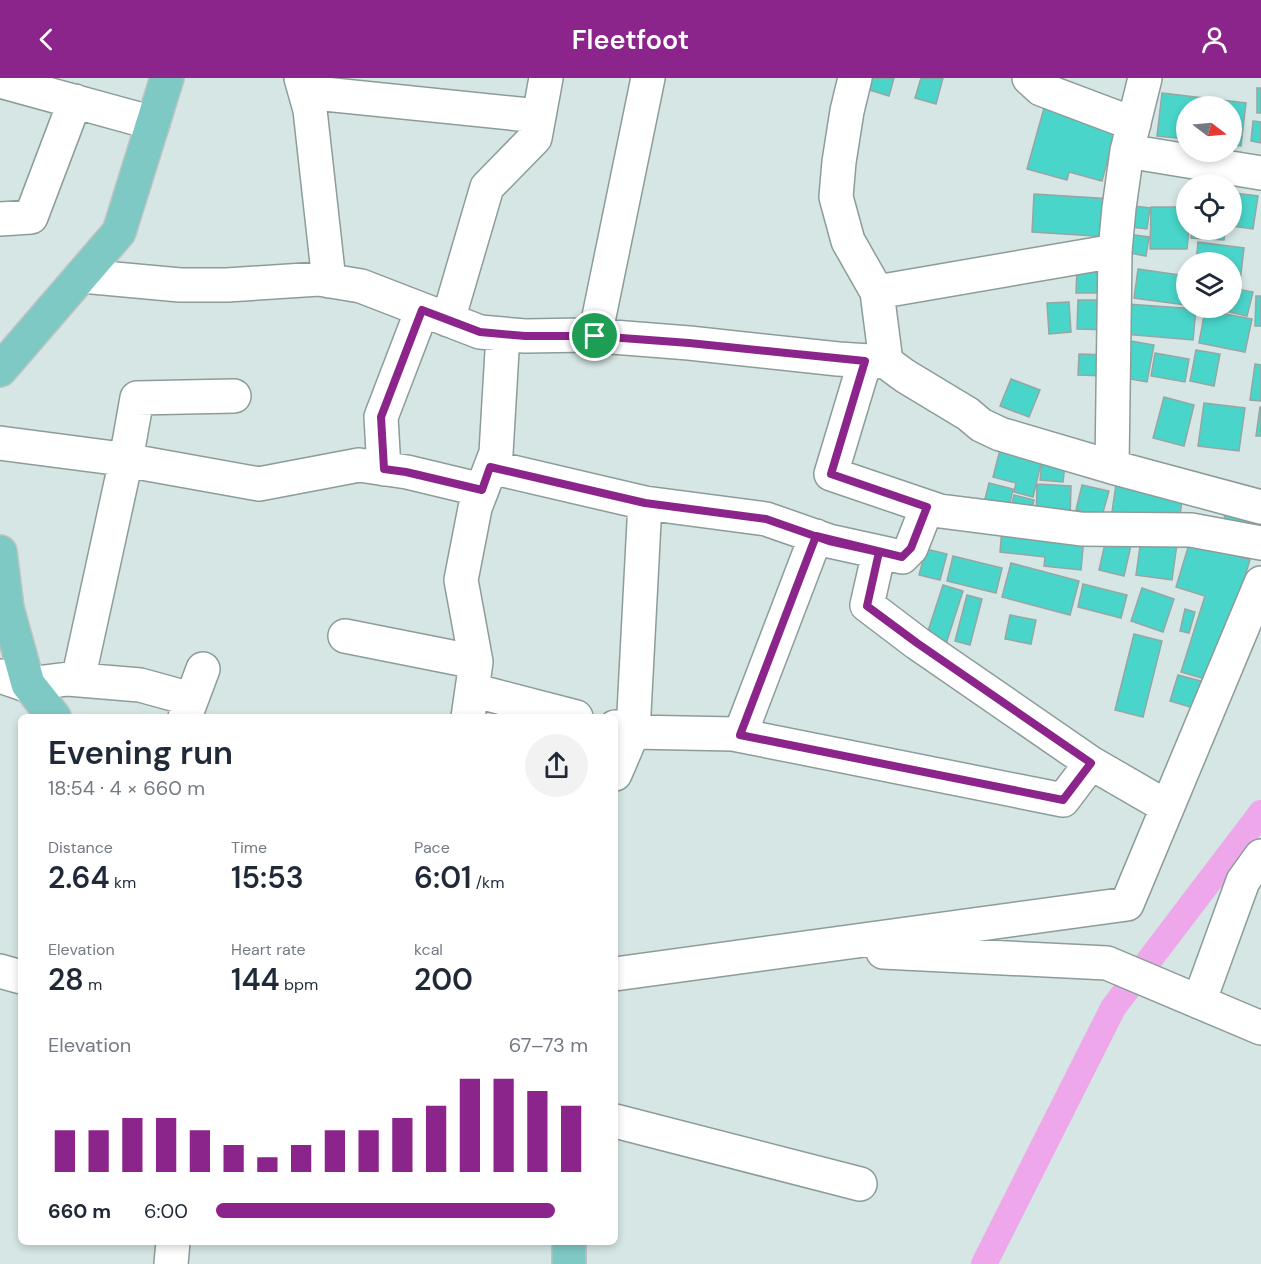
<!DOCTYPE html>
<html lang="en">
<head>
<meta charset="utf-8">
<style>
  body { margin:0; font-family:"DM Sans",sans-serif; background:#f2f2f3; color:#1f2937; height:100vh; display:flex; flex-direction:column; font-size:22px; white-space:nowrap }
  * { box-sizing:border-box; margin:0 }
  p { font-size:20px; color:#747a83 }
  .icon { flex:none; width:33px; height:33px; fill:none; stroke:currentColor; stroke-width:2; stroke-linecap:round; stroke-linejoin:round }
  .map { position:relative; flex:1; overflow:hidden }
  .sheet { position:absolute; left:18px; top:636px; width:600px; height:531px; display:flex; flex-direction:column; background:#fff; border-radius:9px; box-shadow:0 3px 9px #0003 }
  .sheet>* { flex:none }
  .needle { width:39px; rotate:106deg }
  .tools { position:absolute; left:1176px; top:18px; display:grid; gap:12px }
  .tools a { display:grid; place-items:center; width:66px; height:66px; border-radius:50%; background:#fff; box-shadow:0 3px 9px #0003; font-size:30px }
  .pin { position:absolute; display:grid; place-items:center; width:51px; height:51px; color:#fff; margin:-26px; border:3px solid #fff; border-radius:50%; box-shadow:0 2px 6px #0007 }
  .round { display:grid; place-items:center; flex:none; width:63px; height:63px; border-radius:32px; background:#f2f2f3 }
  .summary { display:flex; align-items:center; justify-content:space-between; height:102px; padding:0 30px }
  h1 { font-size:33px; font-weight:600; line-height:45px }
  .figures { display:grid; grid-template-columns:repeat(3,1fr); gap:9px; height:102px; padding:6px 30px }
  .figures div { display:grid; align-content:center }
  .figures b { font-size:30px; font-weight:600 }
  .figures small { font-size:16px; font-weight:400 }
  .figures p { font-size:16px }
  .chart { height:168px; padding:12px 30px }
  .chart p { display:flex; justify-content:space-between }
  .chart svg { width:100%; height:108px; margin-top:6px; stroke:#8c258b; stroke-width:6 }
  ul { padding:0 30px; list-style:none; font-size:20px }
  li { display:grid; grid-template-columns:96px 72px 1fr; align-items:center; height:45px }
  li i { height:15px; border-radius:8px; background:#8c258b }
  header { display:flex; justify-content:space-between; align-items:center; height:78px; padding:0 30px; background:#8c258b; color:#fff; font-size:27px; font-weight:600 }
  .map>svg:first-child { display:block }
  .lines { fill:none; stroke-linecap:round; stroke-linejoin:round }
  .canal { stroke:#eda7ea; stroke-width:26 }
  .building { fill:#49d5ca; stroke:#96a6a4; stroke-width:1.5 }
  .minor-casing { stroke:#8c9c9a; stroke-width:36 }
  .major-casing { stroke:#c1c3c3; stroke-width:36 }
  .minor { stroke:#fff; stroke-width:33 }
  .major { stroke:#7fc9c4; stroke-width:33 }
  .route-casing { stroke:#fff; stroke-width:12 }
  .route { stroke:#8c258b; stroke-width:8 }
</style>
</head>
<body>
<header><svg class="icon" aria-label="back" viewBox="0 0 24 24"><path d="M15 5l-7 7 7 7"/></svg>Fleetfoot<svg class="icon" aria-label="person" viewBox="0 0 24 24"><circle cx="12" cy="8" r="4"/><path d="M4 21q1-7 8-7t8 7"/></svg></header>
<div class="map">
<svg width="1261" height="1186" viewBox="0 0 1261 1186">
  <rect width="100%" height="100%" fill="#d5e6e4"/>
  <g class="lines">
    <!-- canal -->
    <path class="canal" d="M984,1186l129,-256 148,-195"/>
  </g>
  <!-- building -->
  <path class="building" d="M866,0h28l-5,18 -26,-8z
    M921,0h22l-7,26 -21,-6z
    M1257,10h4v25h-4z
    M1162,15l84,10 -5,43 -9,-1v-39h-46v33l-29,-3z
    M1046,23l72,20 -16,60 -33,-9 -2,8 -40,-11z
    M1253,43l8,1v21l-10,-2z
    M1234,115l24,3 -5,33 -21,-3z
    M1034,116l79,5 -2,38 -79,-5z
    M1134,128l16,2 -3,21 -16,-2z
    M1151,129h35v23h3l-2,19h-37z
    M1192,152h33l-1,10 -33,-2z
    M1127,156l22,3 -3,19 -22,-4z
    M1198,164l46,6 -4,34 -8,-1v-19h-36z
    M1077,191l27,1 -1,23h-27z
    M1138,191l48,7 -1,29 -51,-7z
    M1232,210l21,4 -6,24 -35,-8h20z
    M1256,218h5v30h-6z
    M1078,222h34v30l-35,-1z
    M1069,224l2,30 -22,2 -2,-31z
    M1127,226l69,5 -3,31 -69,-6z
    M1205,232l47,9 -7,33 -46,-9z
    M1131,263l23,4 -7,37 -23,-4z
    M1196,272l24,4 -6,32 -24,-5z
    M1155,275l34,6 -4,23 -34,-6z
    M1079,276l29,1 -1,21 -29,-1z
    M1255,286l6,1v36l-11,-1z
    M1011,301l29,11 -11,27 -29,-11z
    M1164,319l30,8 -10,41 -31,-8z
    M1204,325l41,5 -6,43 -41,-5z
    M1260,329h1v29h-5z
    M1002,364l42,9 -11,46 -19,-5 2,-9 -23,-6z
    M1043,376l23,2 -3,26 -23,-2z
    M989,405l24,6 -6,28 -25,-6z
    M1037,406l34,2 -1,33 -34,-1z
    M1116,406l67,10 -4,28 -67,-10z
    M1082,407l27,6 -7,25 -26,-6z
    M1014,417l20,5 -4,17 -20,-5z
    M1225,431l24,2 -1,15 -24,-1z
    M1002,450l82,9 -3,33 -37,-4 1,-9 -45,-5z
    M1107,457l25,6 -8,35 -25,-6z
    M1141,461l36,5 -5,36 -36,-5z
    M1190,463l60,19 -38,121 -31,-9 24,-76 -29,-9z
    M926,471l21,5 -7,26 -21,-5z
    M953,478l49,12 -6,25 -49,-12z
    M1011,485l68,18 -9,34 -68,-18z
    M1083,506l44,11 -6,23 -43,-11z
    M943,507l20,6 -17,53 -20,-7z
    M1142,510l32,11 -11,33 -32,-11z
    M967,517l15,4 -12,46 -15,-4z
    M1185,531l10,3 -6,21 -9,-2z
    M1010,537l26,5 -5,24 -26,-5z
    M1134,556l28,7 -19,76 -28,-7z
    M1178,597l27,7 -8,27 -27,-8z"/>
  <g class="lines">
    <defs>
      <path id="minor" d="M301,0l9,32 19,171
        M855,0l-8,33 -8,51 -3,35 12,44 29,51 9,70
        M1029,0l12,11 93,35
        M1145,0l-18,73 -8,57 -4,43 -3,216 149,40
        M0,3l153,42
        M305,14l234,24
        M1127,73l134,22
        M0,141l31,-2 44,-116
        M82,198l98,9h47l92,-6 42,7 119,46 45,4 62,-1 102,8 149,16 48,3 19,14 63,38 13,11 19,9 112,33
        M877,214l238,-41
        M448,242l39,-133 48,-49 11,-60
        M595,258l53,-258
        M865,283l-34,113 109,37 141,18 110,1 70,13
        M0,365l114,15 145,26 100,-19 48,7 75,18
        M491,389l154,36 121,16 63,22 73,16 9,-9 16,-41
        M384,391l-3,-52 41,-107
        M879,474l-12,53 50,38 174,120
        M345,558l131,26
        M0,598l29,10
        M78,602l48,-220 11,-62 97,-2
        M28,606l40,-5 72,6 51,14
        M472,612l104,27
        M185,639l18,-48
        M468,639l8,-55 -15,-82 14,-72 21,-55 7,-119
        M615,649l18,5 100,2 330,66 28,-37 76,44
        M740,657l76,-199
        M615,696l18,-42 12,-229
        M883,874l224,11 154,65
        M0,893l21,6
        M615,896l512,-70 134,-321
        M1199,924l44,-121 18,-25
        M615,1043l245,63
        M171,1186l2,-22"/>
      <path id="major" d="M0,292l119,-138 48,-154
        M0,474l7,56 21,76 26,33
        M569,1164v22"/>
    </defs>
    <!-- minor casing -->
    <use href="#minor" class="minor-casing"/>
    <!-- major casing -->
    <use href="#major" class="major-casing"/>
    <!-- minor -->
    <use href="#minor" class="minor"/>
    <!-- major -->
    <use href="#major" class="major"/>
  </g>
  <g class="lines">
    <defs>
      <path id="route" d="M595,258h-70l-45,-4 -58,-22 -41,107 3,52 22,3 76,18 8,-23 155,36 121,16 63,22 50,11 -12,54 50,37 174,120 -28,37 -323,-65 76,-199 86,21 9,-9 16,-41 -96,-33 34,-113 -176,-18 -94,-7"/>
    </defs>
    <!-- route casing -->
    <use href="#route" class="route-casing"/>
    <!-- route -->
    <use href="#route" class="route"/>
  </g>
</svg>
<div class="tools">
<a><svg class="needle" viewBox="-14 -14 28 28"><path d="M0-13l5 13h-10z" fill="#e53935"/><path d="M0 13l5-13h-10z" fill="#747a83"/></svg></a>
<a><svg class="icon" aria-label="locate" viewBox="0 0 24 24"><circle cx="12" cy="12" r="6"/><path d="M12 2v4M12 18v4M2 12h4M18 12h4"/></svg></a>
<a><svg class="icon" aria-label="layers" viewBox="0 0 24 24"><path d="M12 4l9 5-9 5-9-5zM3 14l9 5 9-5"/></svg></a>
</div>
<div class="pin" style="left:595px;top:258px;background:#1e9e55"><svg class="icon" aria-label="arrive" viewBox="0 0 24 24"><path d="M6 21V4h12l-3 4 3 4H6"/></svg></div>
<section class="sheet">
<div class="summary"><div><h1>Evening run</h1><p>18:54 · 4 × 660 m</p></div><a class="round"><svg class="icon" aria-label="share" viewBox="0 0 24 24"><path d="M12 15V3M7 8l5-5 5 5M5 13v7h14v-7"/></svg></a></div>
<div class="figures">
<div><p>Distance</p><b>2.64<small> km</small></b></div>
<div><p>Time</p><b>15:53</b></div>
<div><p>Pace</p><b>6:01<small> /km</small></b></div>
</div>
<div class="figures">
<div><p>Elevation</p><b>28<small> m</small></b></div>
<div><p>Heart rate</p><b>144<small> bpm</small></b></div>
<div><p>kcal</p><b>200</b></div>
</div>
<div class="chart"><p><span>Elevation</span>67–73 m</p>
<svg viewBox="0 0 160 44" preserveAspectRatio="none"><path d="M5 44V27M15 44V27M25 44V22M35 44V22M45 44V27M55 44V33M65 44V38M75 44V33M85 44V27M95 44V27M105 44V22M115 44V17M125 44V6M135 44V6M145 44V11M155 44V17"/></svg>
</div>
<ul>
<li><b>660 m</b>6:00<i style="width:91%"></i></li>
</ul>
</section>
</div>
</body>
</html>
